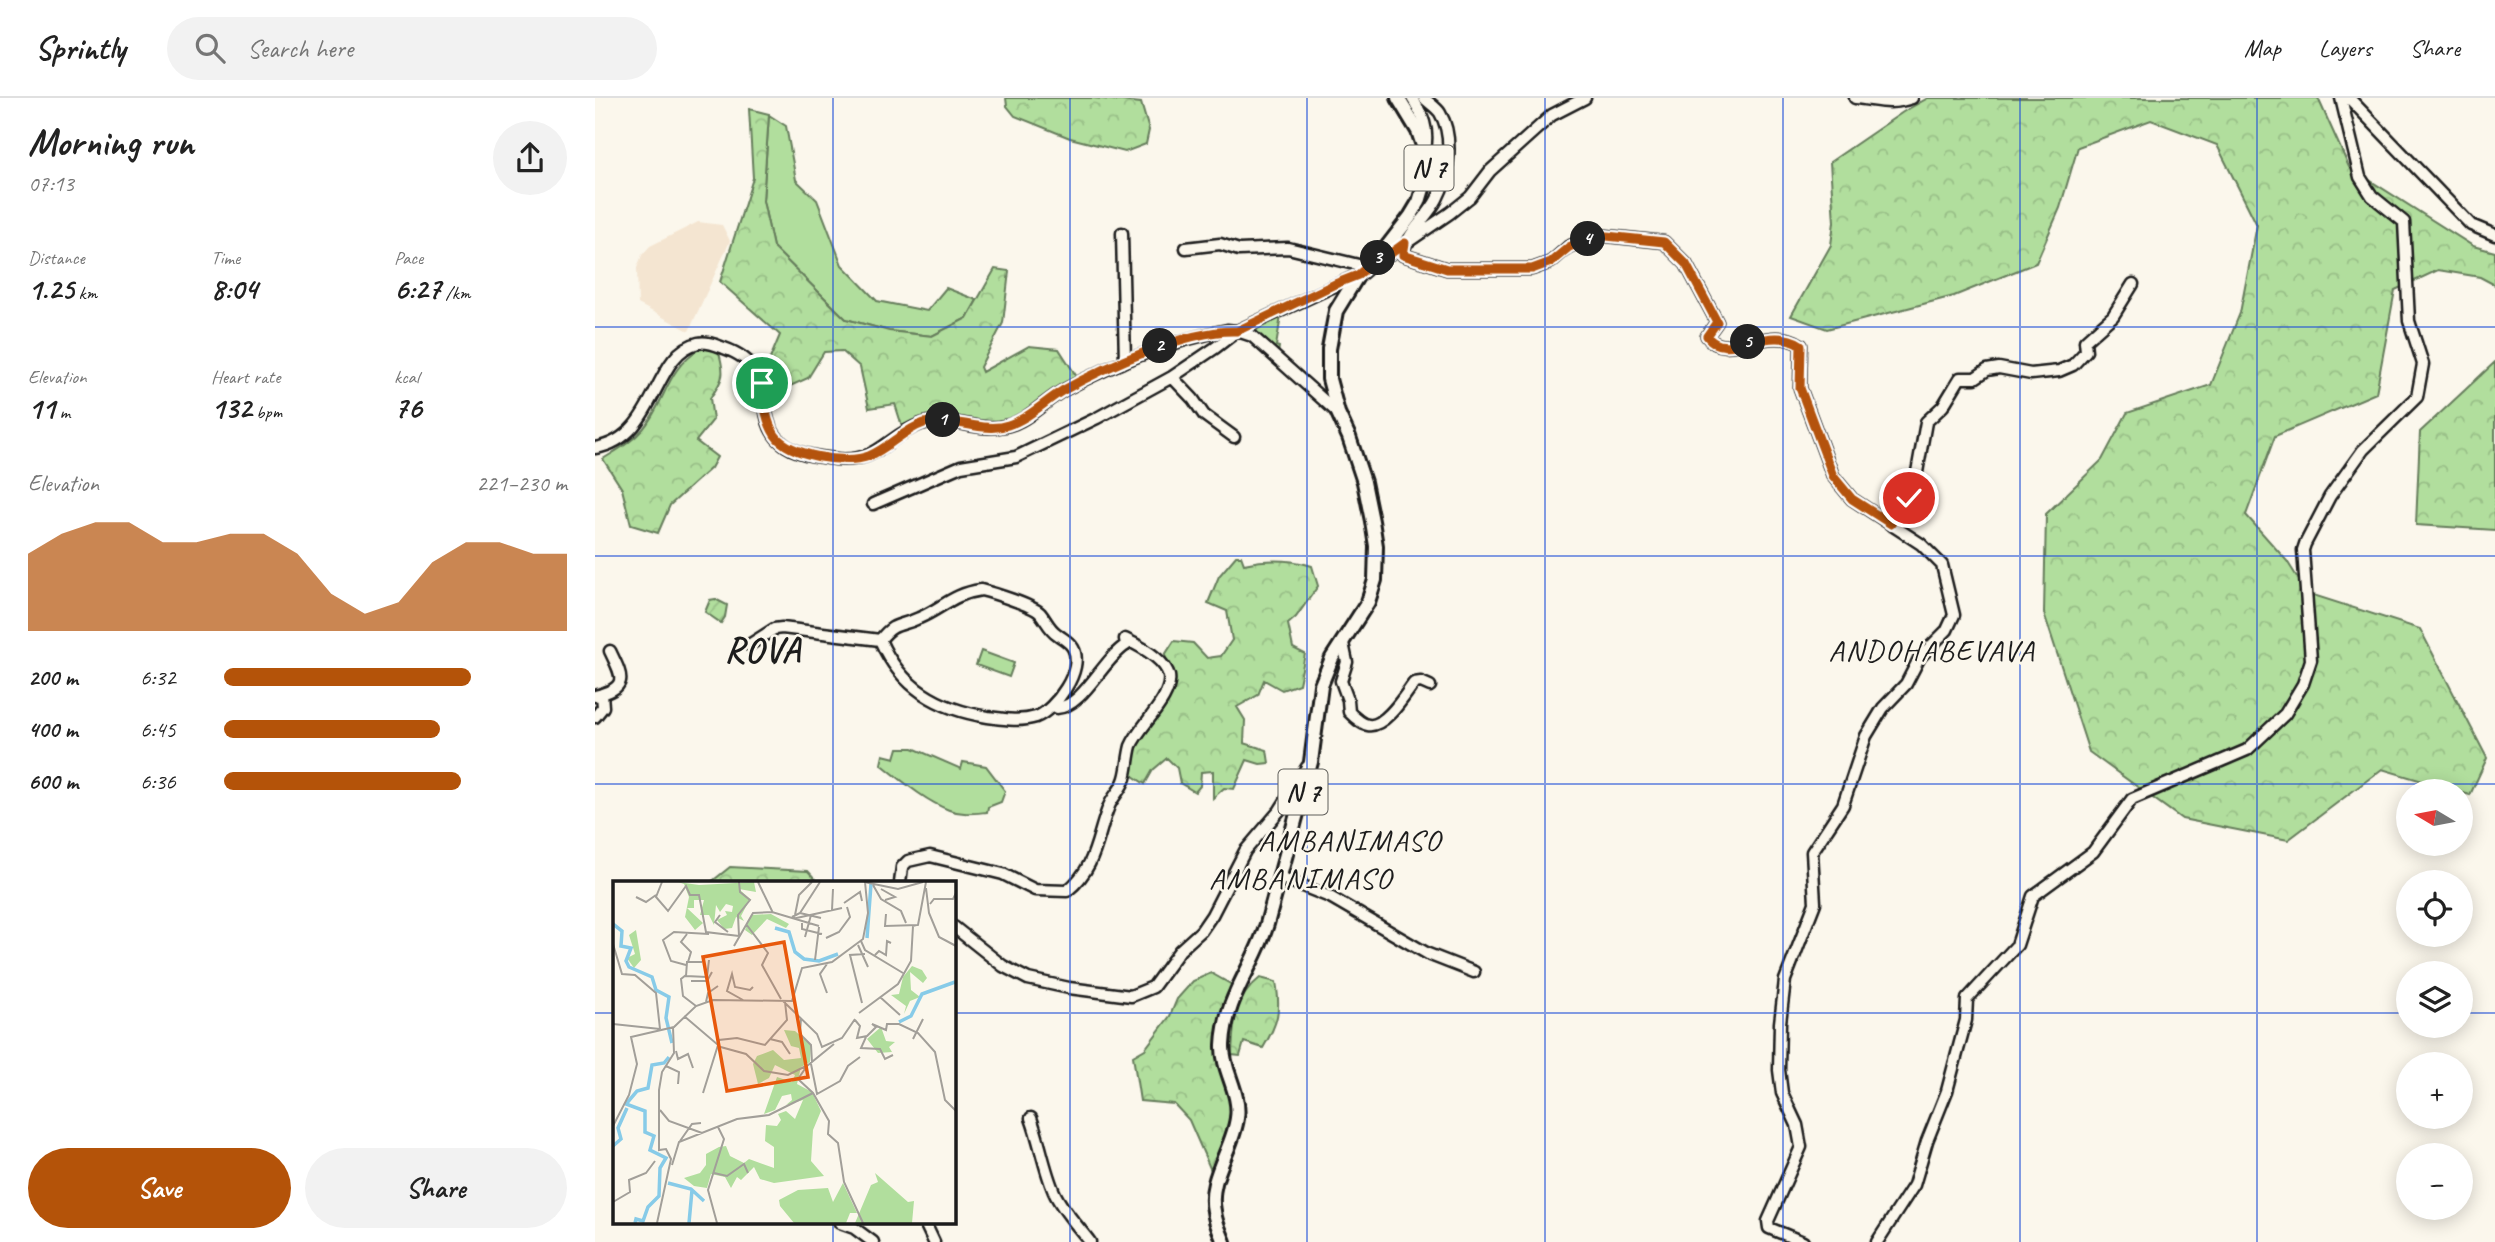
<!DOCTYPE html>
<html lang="en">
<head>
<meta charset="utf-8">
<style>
  body { margin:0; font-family:Caveat,sans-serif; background:#f2f2f2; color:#222; height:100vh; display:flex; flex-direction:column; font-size:26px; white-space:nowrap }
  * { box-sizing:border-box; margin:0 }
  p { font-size:23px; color:#767676 }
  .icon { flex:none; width:38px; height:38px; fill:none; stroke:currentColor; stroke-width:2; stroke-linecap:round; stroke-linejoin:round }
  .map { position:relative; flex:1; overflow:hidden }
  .side { display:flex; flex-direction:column; background:#fff; width:595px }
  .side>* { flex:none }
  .needle { width:46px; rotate:280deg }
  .buttons { position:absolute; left:1801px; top:681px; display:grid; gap:14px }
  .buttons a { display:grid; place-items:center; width:77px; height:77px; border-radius:50%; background:#fff; box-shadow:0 4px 18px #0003; font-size:35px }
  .pin { position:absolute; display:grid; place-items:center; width:60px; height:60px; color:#fff; margin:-30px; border:4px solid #fff; border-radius:50%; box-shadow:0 2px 7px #0007 }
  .km { position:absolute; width:35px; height:35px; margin:-18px; border-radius:50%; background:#222; color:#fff; font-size:19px; line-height:35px; text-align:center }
  .round { display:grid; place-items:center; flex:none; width:74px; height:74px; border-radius:37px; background:#f2f2f2 }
  .head { display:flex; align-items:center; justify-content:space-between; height:119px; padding:0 28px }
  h1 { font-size:38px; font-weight:700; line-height:52px }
  .stats { display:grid; grid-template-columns:repeat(3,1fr); gap:10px; height:119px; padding:7px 28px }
  .stats div { display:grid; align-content:center }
  .stats b { font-size:30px; font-weight:700 }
  .stats small { font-size:19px; font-weight:400 }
  .stats p { font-size:19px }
  .chart { height:196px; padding:14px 28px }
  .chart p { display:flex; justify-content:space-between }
  .chart svg { width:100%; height:126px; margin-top:7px; fill:#b45309; opacity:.7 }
  .action { display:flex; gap:14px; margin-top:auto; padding:14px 28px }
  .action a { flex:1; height:80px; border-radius:42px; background:#b45309; color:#fff; font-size:28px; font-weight:700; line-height:80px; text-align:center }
  .action a+a { background:#f2f2f2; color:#222 }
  ul { padding:0 28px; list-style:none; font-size:23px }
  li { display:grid; grid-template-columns:112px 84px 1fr; align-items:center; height:52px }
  li i { height:18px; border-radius:9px; background:#b45309 }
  header { display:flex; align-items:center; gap:42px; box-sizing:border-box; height:98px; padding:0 35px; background:#fff; border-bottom:2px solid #e0e0e0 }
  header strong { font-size:33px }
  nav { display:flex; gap:38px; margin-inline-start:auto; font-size:24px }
  .search { width:490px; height:63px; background:#f2f2f2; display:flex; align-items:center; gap:18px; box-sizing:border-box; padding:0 24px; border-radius:38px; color:#767676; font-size:26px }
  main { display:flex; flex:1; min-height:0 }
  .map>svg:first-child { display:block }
  .built { fill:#f4e5d1 }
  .grass { fill:#b1de9d; stroke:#667d5c; stroke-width:2 }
  .forest { fill:url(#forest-crowns); stroke:#667d5c; stroke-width:2 }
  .garden { fill:url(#garden-furrows); stroke:#667d5c; stroke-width:2 }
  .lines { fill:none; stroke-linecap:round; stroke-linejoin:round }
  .minor-casing { stroke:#1c1c1c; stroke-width:15 }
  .major-casing { stroke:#1c1c1c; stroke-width:18 }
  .minor { stroke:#fbf7ec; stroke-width:10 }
  .major { stroke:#fbf7ec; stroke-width:12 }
  .route-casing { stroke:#fff; stroke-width:14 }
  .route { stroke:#b45309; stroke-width:9 }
  .grid { fill:none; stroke:#1d4ed8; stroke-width:2; stroke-opacity:0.55 }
  .labels { text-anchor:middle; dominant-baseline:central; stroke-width:5; stroke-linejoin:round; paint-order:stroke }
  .shield { fill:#fbf7ec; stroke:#5f5e5a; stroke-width:2 }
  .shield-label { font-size:26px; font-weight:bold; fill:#1c1c1c }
  .neighbourhood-label { font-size:30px; letter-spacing:2px; fill:#1c1c1c; stroke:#fbf7ec }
  .district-label { font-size:35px; font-weight:bold; letter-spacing:2px; fill:#1c1c1c; stroke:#fbf7ec }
  .inset-river { fill:none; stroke:#87cbe8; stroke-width:3.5 }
  .inset-road { fill:none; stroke:#a29f99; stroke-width:2 }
  .view { fill:#e8590c; fill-opacity:0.15; stroke:#e8590c; stroke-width:3.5 }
  .inset-edge { fill:none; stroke:#1c1c1c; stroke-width:3.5 }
</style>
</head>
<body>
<header>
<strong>Sprintly</strong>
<div class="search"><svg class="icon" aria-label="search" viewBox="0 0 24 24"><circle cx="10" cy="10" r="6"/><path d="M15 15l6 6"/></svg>Search here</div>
<nav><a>Map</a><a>Layers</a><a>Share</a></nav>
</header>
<main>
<section class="side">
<div class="head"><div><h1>Morning run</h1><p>07:13</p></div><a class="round"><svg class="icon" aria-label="share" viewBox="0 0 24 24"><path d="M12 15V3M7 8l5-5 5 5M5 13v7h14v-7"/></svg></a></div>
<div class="stats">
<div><p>Distance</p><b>1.25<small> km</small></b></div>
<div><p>Time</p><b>8:04</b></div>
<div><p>Pace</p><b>6:27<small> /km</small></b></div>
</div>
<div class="stats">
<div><p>Elevation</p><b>11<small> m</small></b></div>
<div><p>Heart rate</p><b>132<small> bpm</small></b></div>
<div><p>kcal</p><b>76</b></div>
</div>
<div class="chart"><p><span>Elevation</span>221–230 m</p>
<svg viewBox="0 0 160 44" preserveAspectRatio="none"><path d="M0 44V17L10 10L20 6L30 6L40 13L50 13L60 10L70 10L80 17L90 31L100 38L110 34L120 20L130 13L140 13L150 17L160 17V44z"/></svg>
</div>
<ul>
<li><b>200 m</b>6:32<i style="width:72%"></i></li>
<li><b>400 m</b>6:45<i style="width:63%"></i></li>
<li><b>600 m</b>6:36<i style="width:69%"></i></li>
</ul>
<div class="action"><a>Save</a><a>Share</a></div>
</section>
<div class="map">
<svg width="1900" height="1144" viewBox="0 0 1900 1144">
  <defs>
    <pattern id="forest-crowns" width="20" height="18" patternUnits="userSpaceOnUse" patternTransform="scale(1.75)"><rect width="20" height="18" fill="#b1de9d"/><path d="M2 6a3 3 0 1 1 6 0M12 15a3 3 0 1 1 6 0" fill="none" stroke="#98be87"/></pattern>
    <pattern id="garden-furrows" width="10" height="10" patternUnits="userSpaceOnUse" patternTransform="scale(1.75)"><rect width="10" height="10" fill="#b1de9d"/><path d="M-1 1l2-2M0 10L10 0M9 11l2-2" fill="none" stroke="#98be87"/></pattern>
  </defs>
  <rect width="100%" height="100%" fill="#fbf7ec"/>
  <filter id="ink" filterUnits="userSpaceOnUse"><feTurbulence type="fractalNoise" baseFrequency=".0143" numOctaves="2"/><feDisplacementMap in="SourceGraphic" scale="14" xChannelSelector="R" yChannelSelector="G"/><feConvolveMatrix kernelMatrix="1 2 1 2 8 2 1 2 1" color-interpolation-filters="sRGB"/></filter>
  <g filter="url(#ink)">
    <!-- built -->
    <path class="built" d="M103,124l24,3 8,16 -41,90 -51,-27 -1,-36 5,-13 8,-9z"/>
    <!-- grass -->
    <path class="grass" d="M174,17l17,11 10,54 21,20 25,65 35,36 50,10 19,-23 31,12 -10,18 -35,18 -43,-5 -43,-12 -73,-72 -10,-46z
      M686,218l-5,30 3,1 -1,7 -19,-17 -3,-6 4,-5z
      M386,553l33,12 -5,14 -33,-12z
      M303,650h15l48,21 2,-7 23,4 19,25 -4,11 -13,5 -1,5c-12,1 -25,3 -38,-2 -24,-9 -48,-30 -68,-46l2,-9 12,3z"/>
    <!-- forest -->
    <path class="forest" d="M411,0h87l48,5 8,27 -3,14 -21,8 -55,-14 -55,-22 -8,-10z
      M1333,0h390l31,69 124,79 22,6v33l-15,-8 -42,-7 -43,20 -19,103 -101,43 -29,79 41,46 20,32 113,36 67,129 -17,37 -88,-26 -94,71 -106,-21 -93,-67 -45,-139 2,-99 56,-54 25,-47 84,-28 29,-72 17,-88 -40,-80 -66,-25 -73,27 -18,61 -24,55 -82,33 -127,33 -36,-13 40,-71 3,-23 -4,-60 73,-50z
      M154,11l20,5 -6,87 10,46 73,72 43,12 43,5 35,-18 28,-49 14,2 -6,52 -23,44 2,5 47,-26 30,3 18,28 -66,46 -18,1 -43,-9 -25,3 -23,8 -7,-22 -26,4 -9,-41 -18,-16 -18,1 -16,26 -31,14 -10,-26 13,-31 -60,-53 33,-104z
      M106,250l17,1c7,24 7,29 -8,49l3,22 -17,21 21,16 -6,11 -41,37 -12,28 -27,-8 -9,-36 -19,-30c14,-9 29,-17 40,-30 23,-27 23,-61 58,-81z
      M1900,264v168l-79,-5 4,-93z
      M641,458h5l3,8c23,-5 45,-5 68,2l6,20 -22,31 -8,7 5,24 12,6 -6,30 -17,6 -18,-10 -6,15 -21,12 8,13 -1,23 23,7 2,13 -9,1 -13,-4 -13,29 -10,-1 -11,10v-27l-12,1 -1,14 -5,6 -15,-9 -3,-15 -10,-10 -14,12 -8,14 -15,-10 4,-23 38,-59v-13l-7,-24 9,-14 19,2 14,15 14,-2 11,-16 -5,-29 -19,-8 11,-27z
      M135,769l78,4 10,11 -108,1z
      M616,875l23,13 -12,40 15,94 -24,55 -24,-55 -15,-16 -34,-3 -7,-45 12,-7 25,-33 7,-17 16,-18z
      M665,880l16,4c5,29 2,41 -13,66l-19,-6 -4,14 -8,-1c1,-31 2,-57 28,-77z"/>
    <!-- garden -->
    <path class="garden" d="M120,501l12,6 -2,12 -4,6 -16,-11 5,-12z"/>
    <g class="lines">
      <defs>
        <path id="minor" d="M817,0c11,17 17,31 13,52
          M829,0c5,5 13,10 16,15 14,23 9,64 -3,86 -10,20 -31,33 -34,56l44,14h85l19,-7 17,-15 29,-12 67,7 22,22 31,58 -10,14c19,27 61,-13 94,9l-1,43 33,88 19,23 69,45 21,21 12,50 -7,15 -27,27 -14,27 -23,24 -17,28 -23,69 -31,47 3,51 -30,77 -5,43 -1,47 3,23 15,32 4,22 -33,74 1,7 34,14
          M1260,0c23,2 33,8 57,0
          M1754,0l122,127 24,10
          M527,135l3,128
          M591,150l34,-4 19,6 49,-2 79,19
          M784,159l11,-3 60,-41 20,-16 20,-26 62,-56 33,-17
          M577,279l21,22 11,16 30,22
          M0,350c63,-10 57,-95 103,-105 9,-2 18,2 26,5 59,21 26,66 57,94 13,12 37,15 55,17 44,4 50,-23 85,-35 29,-10 56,9 84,2 22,-4 39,-25 59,-36 51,-27 105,-49 163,-60l10,1 15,5 86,77
          M278,406l88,-38 55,-9 81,-39 75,-41 43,-29 22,-17 121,-56
          M1296,427l23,-36 12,-67 17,-16 17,-28h15l12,-8 12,-2 32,6 28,-3 14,-6 13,-14 -1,-10 28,-25 20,-32
          M386,492c12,3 51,15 59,23 6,7 9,16 17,21 6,5 12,7 16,14 12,21 -18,62 -37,69 -16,5 -33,2 -48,0 -50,-8 -87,-29 -108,-77 15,-19 20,-13 39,-22 24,-10 33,-24 62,-28z
          M748,545l4,19 -6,19 7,19 1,12c5,5 12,12 19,13 17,3 37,-30 46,-42l7,-1 9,4
          M154,547l25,-16 8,-1 98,12
          M0,598c34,-9 28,-18 15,-45
          M0,619l8,-10 -1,-13
          M685,779l50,20 98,57 46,18
          M305,785l2,-16 6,-6 22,-5 73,18 32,16 32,1c30,-24 29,-53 42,-85 4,-10 13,-17 16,-28 3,-10 3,-21 6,-32 8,-20 42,-48 38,-70 -4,-17 -29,-30 -44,-37l1,6c-23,14 -43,62 -69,63l-3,-3
          M359,829l49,39 25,13 41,9 62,8 22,-9 27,-37 21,-19 11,-16 33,-64 35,-41 27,-43
          M436,1020c9,24 13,51 23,74 8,18 24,34 36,50
          M245,1125l14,5 19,14
          M330,1125l9,19
          M1282,1144l37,-57 13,-44 20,-50 19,-71 1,-21 50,-54 16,-49 60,-44 39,-53 115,-49 38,-36 18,-30 8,-24 -8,-110 2,-6 25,-48 33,-46 54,-53 6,-33 -14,-43 -5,-99 -32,-26 -12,-19 -19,-79"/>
        <path id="major" d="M629,1144c-4,-10 -9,-20 -10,-31 -7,-32 19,-62 23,-93 4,-25 -15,-48 -14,-73 2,-48 31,-78 44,-121l44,-162 10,-77 11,-27 36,-56 7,-22 1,-34 -4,-25 -8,-39 -15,-45 -11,-24 -9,-34v-30l7,-38 22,-36 21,-18 31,-40 9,-15 11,-36 -12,-35 -20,-33"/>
      </defs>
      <!-- minor casing -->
      <use href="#minor" class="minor-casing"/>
      <!-- major casing -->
      <use href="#major" class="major-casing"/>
      <!-- minor -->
      <use href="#minor" class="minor"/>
      <!-- major -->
      <use href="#major" class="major"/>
    </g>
  </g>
  <g class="lines" filter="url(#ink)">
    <defs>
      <path id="route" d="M167,285c2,17 3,37 13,52 14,21 72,30 94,21 20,-8 34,-26 55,-33 28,-8 58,11 84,2 20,-6 36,-23 54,-34 43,-24 126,-62 175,-60l98,-47 23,-9 21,-18 11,-3 15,-11 -2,12 44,14h85l19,-7 18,-15 28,-12 67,7 22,22 31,58 -10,14c19,27 61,-13 94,9l-1,43 33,88 19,23 39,25 18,-26"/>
    </defs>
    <!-- route casing -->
    <use href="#route" class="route-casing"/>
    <!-- route -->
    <use href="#route" class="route"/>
  </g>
  <!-- grid -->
  <path class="grid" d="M238,0v785M475,0v1144M712,0v1144M950,0v1144M1188,0v1144M1425,0v1144M1662,0v1144M0,229h1900M0,458h1900M0,686h1900M0,915h19M359,915h1454M1866,915h34M238,1125v19"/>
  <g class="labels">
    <!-- shield labels -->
    <g class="shield">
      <rect x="809.5" y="47.5" width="49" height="45" rx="5"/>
      <rect x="683.5" y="671.5" width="49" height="45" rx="5"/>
    </g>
    <g class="shield-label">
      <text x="834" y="70">N 7</text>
      <text x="708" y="694">N 7</text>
    </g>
    <!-- neighbourhood labels -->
    <g class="neighbourhood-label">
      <text x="1337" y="552">ANDOHABEVAVA</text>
      <text x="755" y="742">AMBANIMASO</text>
      <text x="706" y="780">AMBANIMASO</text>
    </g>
    <!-- district labels -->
    <g class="district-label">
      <text x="168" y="552">ROVA</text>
    </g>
  </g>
  <!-- overview -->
  <g transform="translate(18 783)">
    <rect width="343" height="343" fill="#fbf7ec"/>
    <path d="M158,33l18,10 -3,4 -19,-9 -15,16 -7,-5 6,-15zM299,85l10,4 5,8 -4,5 -13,-11 1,18 9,7 -10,4 -6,13 2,-8 -15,-11 8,-1 4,-17z" fill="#b1de9d"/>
    <path d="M65,1l21,3 55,-3 2,10 -17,-3 11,10 -9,17 3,5 -8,-4 -4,11 -8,1 -7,-9 10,-5 -2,-4 7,1 1,-6 -7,-2 -6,8 -4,-7 -2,20 -5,-10h-9l4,-15h-10v8h-7l16,15 -8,7 -10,-13 4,-20 -5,-13zM23,49l5,30 -7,8 -7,-10 8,-4 -6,-19zM268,146l5,14 9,1 -6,5 3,5 -14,1 -11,-14zM171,149l11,1 16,14 -1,17 -9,5 -4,17 15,8 9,19 -8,19 -2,31 13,15 -50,7 -14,-4 -6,-12 -13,13 -4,-3 -6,11 -6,-11 -14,-3 -4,14 -13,-2 -10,-8 16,-5 6,-8v-11l13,-7 7,-1 4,10 14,7 5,-4 25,9v-21l-9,-6 1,-16 11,1 4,-6 -3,-6 8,-3 9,8 8,-19 -17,5 6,-5 -1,-6 -9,2 -7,14 -11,4 13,-37 15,5 3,-7 -20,-10 -6,13 -11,6 -5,-20 4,-8 16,-6 11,10 17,-2 -2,-10 -8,-2zM262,292l33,29 6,-1 -2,22h-57l16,-38 7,-3zM230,302l14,30h-7l-4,10h-52l-14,-17 -1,-6 19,-10 30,-2 5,14z" fill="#b1de9d"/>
    <path class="inset-river" d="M0,43l9,7 -1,15 10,2 -5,13 3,6 23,10 4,13 13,7 -3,21 6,25M162,47l14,4 6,20 9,7 15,2 19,-7M254,57l4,-54M286,141l12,-6 11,-22 33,-12M0,265l8,-7 -3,-11 9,-20M55,302l23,6 13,12M22,342l1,-4 7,2 5,-14 11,-11 1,-28 6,-10 -16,-8 4,-14 -9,-4v-21l-19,-7 11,-13 11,-3 4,-23 12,-2 5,-6M76,342l3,-33"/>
    <path class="inset-road" d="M49,1l-6,15 12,14 18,-25 4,9h9l7,37 33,4M145,1l15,31M251,1l34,7 25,-7M260,4l8,14 20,12 5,12M313,7l3,25 10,24 17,9M268,8l14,8 -10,3M23,16l10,5 10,-7M231,22l16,-11 2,9M317,23l4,-5h19l3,-6M219,29l1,-21M187,32l21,5M273,33l-1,12 33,-1M107,34l-5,7 13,10M182,34l4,-20 13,-13M179,36l8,-4 20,-31M179,38l50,-11M189,42v6l20,5M133,43l22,29 -6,12 19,34M74,53l-6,8 10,10 -3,10M126,55l-1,-21 12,-15 -10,-8 -1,-10M192,56l6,-22M213,57l13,-6 11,-15 -3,-10M248,60l4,9 38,23M0,63l9,30 13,1 21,18 4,36M245,64l10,22M121,65l19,-33 19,-1 47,14M262,74l4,-4 7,4 1,-14 4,2M202,79l4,-33M89,81h-15l-1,14 21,1 2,-17M214,83l-7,10 7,19M73,84l-15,-4 -8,-21 11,-8 35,2M73,94l-5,4 2,17 13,10M78,100h16l5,-9M267,116l20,18M130,119l-16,-9 5,-17 3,13 15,3 3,-3M170,120l34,33 5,13 20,-9 13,-19M93,121l2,-9 10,-7M249,122l-12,-48 15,-1M246,132l39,-29 13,-23 2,-35 5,-1 8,-43M71,135l34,29 1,-5 18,-2 28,7 22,-25 -2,-18M188,137l-1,16 11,11 1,17M242,139l5,6 -3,12 10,-2 9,-9 -4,-3 14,6 1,-6h12l19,9 17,19 10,48 11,11M0,143l47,5M253,156l-5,11 19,1 5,10 8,-4M157,158l12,3 8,12M300,158l10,-20M221,163l-27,22 -9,13 15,14 16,28 -1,13 10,9 6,39 19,41M104,165l29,8 18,17 24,4 18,-9M63,170l2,8 10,-5 5,14M198,183l6,30 23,-13 8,-15 12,-9M53,185l13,6 -1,12M90,212l15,-48M47,229l9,11 33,12M0,245l16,-31 8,-31 -6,-27 43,-10 22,-21 17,-6 79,1 10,-33 30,-6 31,-23 5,-26 -3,-31M67,260l12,-17 9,-1M59,284l7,-23 58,-23 32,-4 44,-22M101,292l13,3 17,-12 4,9M0,321l17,-10 -1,-12 17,-7 9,-12M44,342l14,-64 -5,-10 -7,1v-60l3,-18 12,-19 -1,-26M104,342l-9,-33 16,-51 -6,-12"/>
    <path class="view" d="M171,61l24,135 -81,14 -24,-134z"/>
    <rect width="343" height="343" class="inset-edge"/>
  </g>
</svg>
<div class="buttons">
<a><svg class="needle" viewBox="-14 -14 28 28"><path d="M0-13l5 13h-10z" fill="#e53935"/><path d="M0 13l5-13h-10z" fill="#767676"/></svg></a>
<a><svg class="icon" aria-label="locate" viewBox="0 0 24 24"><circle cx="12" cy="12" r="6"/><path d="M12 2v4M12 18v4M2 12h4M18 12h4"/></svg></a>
<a><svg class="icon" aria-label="layers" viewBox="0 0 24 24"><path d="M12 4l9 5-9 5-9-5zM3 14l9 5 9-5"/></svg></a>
<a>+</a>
<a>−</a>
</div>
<div class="pin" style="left:167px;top:285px;background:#1e9e55"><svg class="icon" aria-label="arrive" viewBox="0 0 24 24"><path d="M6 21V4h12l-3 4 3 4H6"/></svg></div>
<div class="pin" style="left:1314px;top:400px;background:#d93025"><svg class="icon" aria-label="check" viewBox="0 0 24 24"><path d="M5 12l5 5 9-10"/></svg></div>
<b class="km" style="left:348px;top:322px">1</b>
<b class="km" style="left:565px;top:248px">2</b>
<b class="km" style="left:783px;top:160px">3</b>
<b class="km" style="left:993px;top:141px">4</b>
<b class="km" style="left:1153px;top:244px">5</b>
</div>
</main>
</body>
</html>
